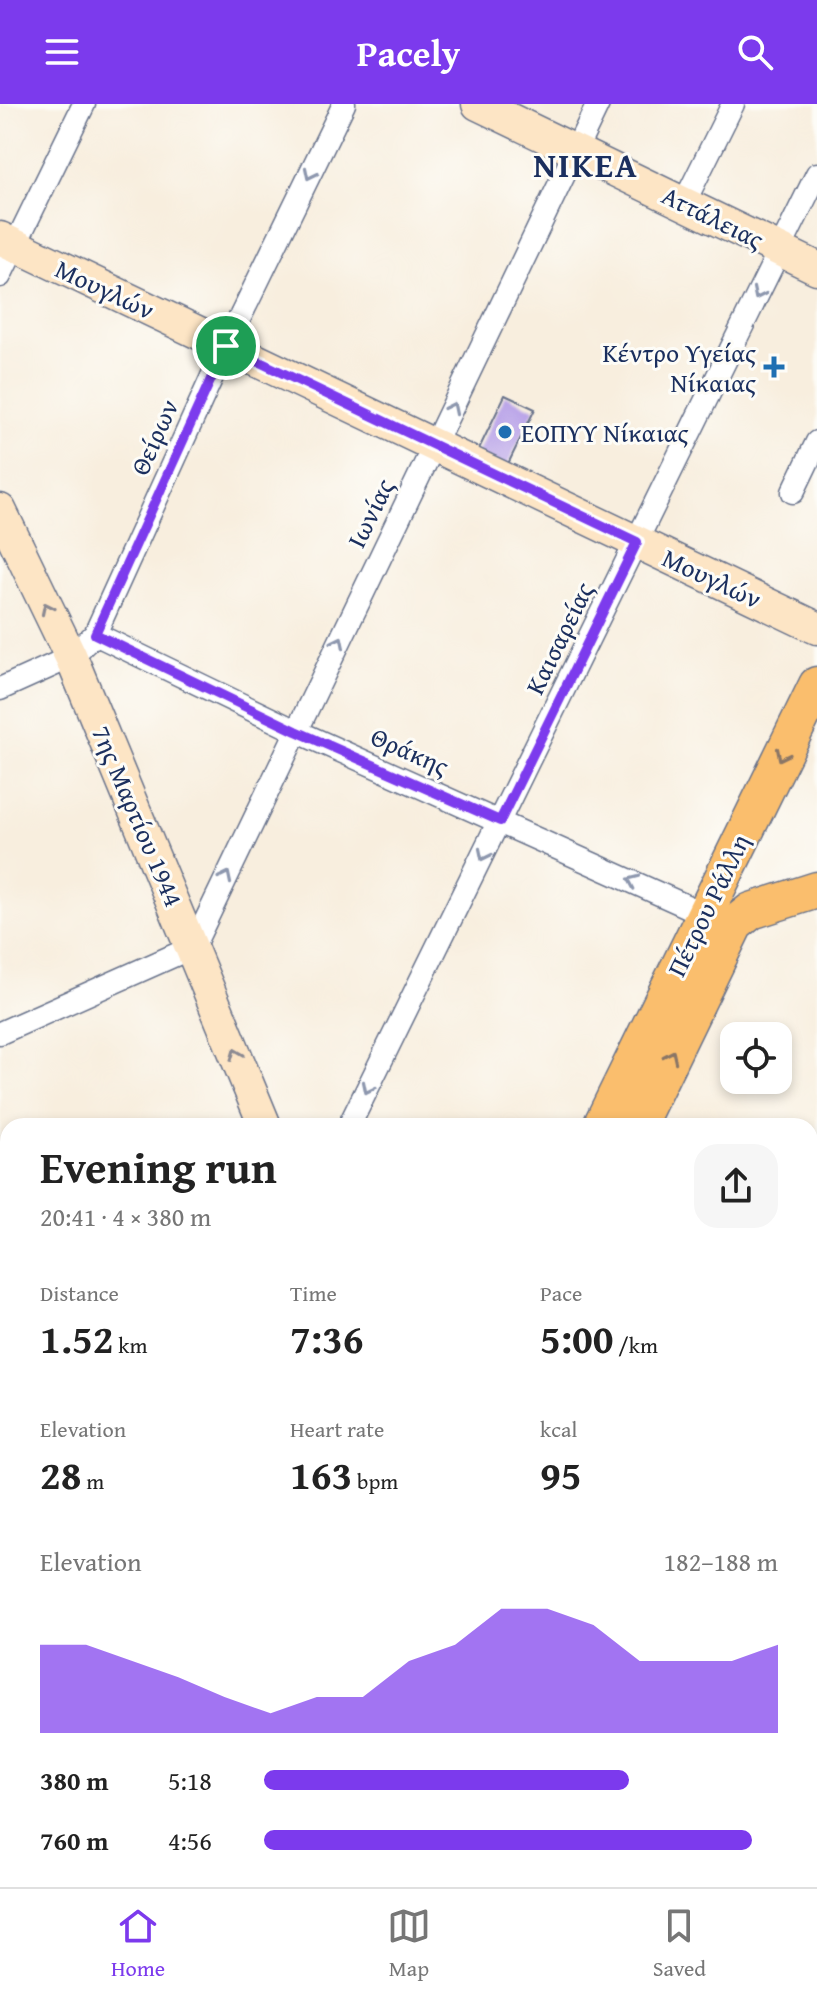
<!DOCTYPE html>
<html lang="en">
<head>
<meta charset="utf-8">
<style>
  body { margin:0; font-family:"Gentium Book Plus",serif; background:#f6f6f6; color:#222; height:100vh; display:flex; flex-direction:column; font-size:30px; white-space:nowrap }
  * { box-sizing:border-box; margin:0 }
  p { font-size:26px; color:#767676 }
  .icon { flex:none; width:44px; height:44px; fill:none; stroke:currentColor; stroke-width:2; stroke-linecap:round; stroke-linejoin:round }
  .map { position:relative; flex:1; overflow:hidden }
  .panel { position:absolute; left:0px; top:1014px; width:818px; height:770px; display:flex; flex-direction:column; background:#fff; border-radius:24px 24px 0 0; box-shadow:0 4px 12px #0003 }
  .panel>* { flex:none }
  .controls { position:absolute; left:720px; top:918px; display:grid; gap:16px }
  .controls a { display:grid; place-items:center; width:72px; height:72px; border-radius:16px; background:#fff; box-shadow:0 4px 12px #0003; font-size:40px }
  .pin { position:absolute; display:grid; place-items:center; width:68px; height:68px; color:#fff; margin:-34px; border:4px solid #fff; border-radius:50%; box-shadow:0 2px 8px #0007 }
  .round { display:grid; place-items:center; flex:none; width:84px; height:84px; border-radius:24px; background:#f6f6f6 }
  .overview { display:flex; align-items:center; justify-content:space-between; height:136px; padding:0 40px }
  h1 { font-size:44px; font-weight:700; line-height:60px }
  .metrics { display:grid; grid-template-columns:repeat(3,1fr); gap:12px; height:136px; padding:8px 40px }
  .metrics div { display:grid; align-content:center }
  .metrics b { font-size:40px; font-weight:700 }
  .metrics small { font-size:22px; font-weight:400 }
  .metrics p { font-size:22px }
  .chart { height:224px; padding:16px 40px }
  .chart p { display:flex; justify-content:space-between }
  .chart svg { width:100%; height:144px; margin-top:8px; fill:#7c3aed; opacity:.7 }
  ul { padding:0 40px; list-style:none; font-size:26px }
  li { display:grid; grid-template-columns:128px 96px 1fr; align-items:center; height:60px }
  li i { height:20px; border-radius:10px; background:#7c3aed }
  header { display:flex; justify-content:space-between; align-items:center; height:104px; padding:0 40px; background:#7c3aed; color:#fff; font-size:36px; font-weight:700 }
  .menu { display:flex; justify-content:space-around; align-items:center; height:112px; border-top:2px solid #e0e0e0; background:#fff; font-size:22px; color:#767676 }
  .menu a { display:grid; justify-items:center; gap:4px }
  .menu .selected { color:#7c3aed }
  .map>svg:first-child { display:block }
  .building { fill:#b49ce7 }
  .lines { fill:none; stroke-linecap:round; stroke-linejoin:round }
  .street-casing { stroke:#68728b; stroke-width:25 }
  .secondary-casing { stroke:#68728b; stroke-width:35 }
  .primary-casing { stroke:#68728b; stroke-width:39 }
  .street { stroke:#fff; stroke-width:22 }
  .secondary { stroke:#fde5c5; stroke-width:32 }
  .primary { stroke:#fabe6d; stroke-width:36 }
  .oneway { stroke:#8d97ae }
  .oneway2 { stroke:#8c8a92 }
  .oneway3 { stroke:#8a7666 }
  .route-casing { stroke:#fff; stroke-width:16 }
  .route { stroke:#7c3aed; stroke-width:10 }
  .poi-dot { fill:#1f6fb2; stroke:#fdfcf7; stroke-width:3 }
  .labels { text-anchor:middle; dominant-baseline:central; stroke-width:6; stroke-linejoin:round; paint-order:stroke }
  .street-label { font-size:26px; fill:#1b2f5e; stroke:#fdfcf7 }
  .poi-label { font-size:26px; fill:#1b2f5e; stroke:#fdfcf7; text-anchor:end }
  .district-label { font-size:34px; font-weight:bold; letter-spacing:2px; fill:#1b2f5e; stroke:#fdfcf7 }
</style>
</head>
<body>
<header><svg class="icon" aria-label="menu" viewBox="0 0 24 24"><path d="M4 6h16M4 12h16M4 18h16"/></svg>Pacely<svg class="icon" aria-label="search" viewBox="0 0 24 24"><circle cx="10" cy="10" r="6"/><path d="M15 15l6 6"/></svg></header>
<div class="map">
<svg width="817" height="1783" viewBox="0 0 817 1783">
  <rect width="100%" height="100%" fill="#fdfcf7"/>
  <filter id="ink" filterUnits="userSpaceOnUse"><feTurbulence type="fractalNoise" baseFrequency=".0125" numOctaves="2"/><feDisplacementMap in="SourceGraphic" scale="16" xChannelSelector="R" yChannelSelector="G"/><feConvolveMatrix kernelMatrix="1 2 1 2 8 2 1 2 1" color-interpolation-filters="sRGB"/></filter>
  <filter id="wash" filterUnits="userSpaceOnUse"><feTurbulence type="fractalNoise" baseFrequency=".006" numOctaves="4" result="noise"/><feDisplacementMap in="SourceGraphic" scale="32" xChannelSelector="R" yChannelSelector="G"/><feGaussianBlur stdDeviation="1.8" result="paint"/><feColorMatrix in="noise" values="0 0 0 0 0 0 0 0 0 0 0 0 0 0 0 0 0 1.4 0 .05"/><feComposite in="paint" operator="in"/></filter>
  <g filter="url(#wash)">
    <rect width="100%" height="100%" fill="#f8eede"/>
    <g id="blocks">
      <!-- building -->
      <path class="building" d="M505,291l30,14 -29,59 -30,-13z"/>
    </g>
  </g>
  <g filter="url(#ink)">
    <use href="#blocks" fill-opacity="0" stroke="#68728b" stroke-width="2"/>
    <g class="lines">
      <defs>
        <path id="street" d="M684,99l49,-99
          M0,172l84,-172
          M793,388l24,-50
          M95,530l201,97 408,183
          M0,585l71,-32 24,-23 131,-288 118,-242
          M0,929l193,-86 405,-843
          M349,1022l468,-952
          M0,1148h8
          M810,1151l7,3
          M0,1320h8
          M810,1371l7,3
          M810,1658l7,-2
          M0,1740l8,-16"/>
        <path id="secondary" d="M478,0l339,164
          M0,134l817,390
          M0,406l71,147 194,469
          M0,1425h8
          M0,1678l8,-1
          M810,1713l7,-7
          M110,1776l5,7
          M507,1783l3,-7
          M741,1783l7,-7"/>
        <path id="primary" d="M601,1022l216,-441
          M637,1022l98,-202 16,-13 66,-21
          M230,1783l3,-7
          M269,1783l3,-7"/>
      </defs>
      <!-- street casing -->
      <use href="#street" class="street-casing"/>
      <!-- secondary casing -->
      <use href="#secondary" class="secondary-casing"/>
      <!-- primary casing -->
      <use href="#primary" class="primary-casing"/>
      <!-- street -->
      <use href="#street" class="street"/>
      <!-- secondary -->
      <use href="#secondary" class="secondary"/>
      <!-- primary -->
      <use href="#primary" class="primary"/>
    </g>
    <!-- one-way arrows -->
    <defs><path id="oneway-chevron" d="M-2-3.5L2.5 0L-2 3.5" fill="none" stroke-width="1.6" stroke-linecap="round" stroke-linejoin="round" transform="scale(2)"/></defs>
    <g class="oneway">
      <use href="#oneway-chevron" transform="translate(310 70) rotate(116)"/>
      <use href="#oneway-chevron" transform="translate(758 190) rotate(116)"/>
      <use href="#oneway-chevron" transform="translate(452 304) rotate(-64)"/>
      <use href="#oneway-chevron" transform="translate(339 538) rotate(-64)"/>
      <use href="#oneway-chevron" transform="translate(484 751) rotate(116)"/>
      <use href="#oneway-chevron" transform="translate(226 773) rotate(-64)"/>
      <use href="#oneway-chevron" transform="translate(633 777) rotate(-156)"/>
      <use href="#oneway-chevron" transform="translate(368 984) rotate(116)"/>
    </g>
    <g class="oneway2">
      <use href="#oneway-chevron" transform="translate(47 504) rotate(-116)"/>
      <use href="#oneway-chevron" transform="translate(236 950) rotate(-112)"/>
    </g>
    <g class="oneway3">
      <use href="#oneway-chevron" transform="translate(782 651) rotate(116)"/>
      <use href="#oneway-chevron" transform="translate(671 952) rotate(-65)"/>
    </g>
  </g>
  <g class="lines" filter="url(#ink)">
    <defs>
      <path id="route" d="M226,242l411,196 -137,279 -204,-90 -201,-97z"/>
    </defs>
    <!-- route casing -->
    <use href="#route" class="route-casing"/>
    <!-- route -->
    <use href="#route" class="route"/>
  </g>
  <!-- markers -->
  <g class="poi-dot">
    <path d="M770 251h8v8h8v8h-8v8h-8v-8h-8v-8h8z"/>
    <circle cx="505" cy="328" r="8"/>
  </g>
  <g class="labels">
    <!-- street labels -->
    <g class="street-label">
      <text transform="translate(713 113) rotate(26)">Αττάλειας</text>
      <text transform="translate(105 185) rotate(25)">Μουγλών</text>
      <text transform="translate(154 333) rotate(-66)">Θείρων</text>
      <text transform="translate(370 409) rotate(-64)">Ιωνίας</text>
      <text transform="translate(712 474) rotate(25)">Μουγλών</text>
      <text transform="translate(559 534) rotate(-64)">Καισαρείας</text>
      <text transform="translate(410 647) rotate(24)">Θράκης</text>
      <text transform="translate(138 712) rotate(67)">7ης Μαρτίου 1944</text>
      <text transform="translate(708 801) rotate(-64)">Πέτρου Ράλλη</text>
    </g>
    <!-- poi labels -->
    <g class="poi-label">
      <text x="756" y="248">Κέντρο Υγείας<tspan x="756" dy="30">Νίκαιας</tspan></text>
      <text x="521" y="328" text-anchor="start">ΕΟΠΥΥ Νίκαιας</text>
    </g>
    <!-- district labels -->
    <g class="district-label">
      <text x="586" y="60">NIKEA</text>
    </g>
  </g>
</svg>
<div class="controls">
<a><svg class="icon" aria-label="locate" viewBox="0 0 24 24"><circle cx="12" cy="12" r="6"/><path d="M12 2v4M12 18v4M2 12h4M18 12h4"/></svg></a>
</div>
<div class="pin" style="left:226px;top:242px;background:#1e9e55"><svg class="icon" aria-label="arrive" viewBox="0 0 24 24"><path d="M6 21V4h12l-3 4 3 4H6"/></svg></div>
<section class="panel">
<div class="overview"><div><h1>Evening run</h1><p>20:41 · 4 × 380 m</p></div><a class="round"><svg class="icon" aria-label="share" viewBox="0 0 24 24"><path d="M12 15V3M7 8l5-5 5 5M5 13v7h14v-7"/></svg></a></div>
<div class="metrics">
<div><p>Distance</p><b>1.52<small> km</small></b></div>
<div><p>Time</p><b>7:36</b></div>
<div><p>Pace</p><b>5:00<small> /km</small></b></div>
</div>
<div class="metrics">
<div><p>Elevation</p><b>28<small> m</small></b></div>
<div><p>Heart rate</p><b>163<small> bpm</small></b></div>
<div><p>kcal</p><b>95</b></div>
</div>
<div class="chart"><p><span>Elevation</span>182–188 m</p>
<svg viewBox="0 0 160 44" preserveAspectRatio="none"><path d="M0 44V17L10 17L20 22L30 27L40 33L50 38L60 33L70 33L80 22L90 17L100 6L110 6L120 11L130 22L140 22L150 22L160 17V44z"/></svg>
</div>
<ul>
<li><b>380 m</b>5:18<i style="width:71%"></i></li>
<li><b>760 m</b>4:56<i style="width:95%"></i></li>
</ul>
</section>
</div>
<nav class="menu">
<a class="selected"><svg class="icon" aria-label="home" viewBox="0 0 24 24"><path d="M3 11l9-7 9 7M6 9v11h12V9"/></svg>Home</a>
<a><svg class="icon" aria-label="map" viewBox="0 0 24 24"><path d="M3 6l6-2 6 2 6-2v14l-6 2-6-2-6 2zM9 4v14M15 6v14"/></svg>Map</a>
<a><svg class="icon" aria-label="saved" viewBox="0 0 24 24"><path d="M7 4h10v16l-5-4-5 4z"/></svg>Saved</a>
</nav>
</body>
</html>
